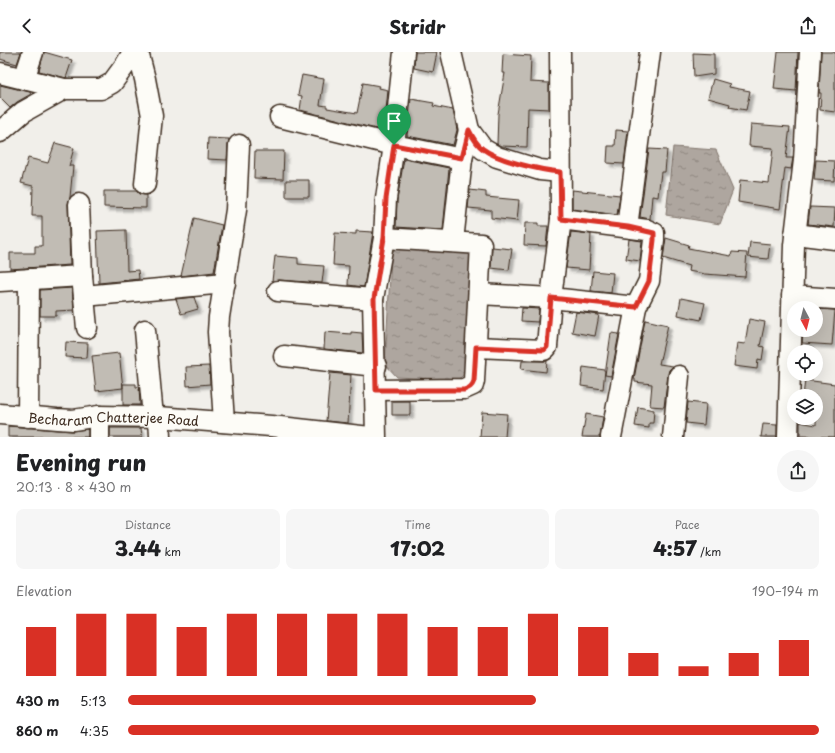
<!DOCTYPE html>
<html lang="en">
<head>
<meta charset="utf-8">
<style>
  body { margin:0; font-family:"Playpen Sans",sans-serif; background:#f6f6f6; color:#202124; height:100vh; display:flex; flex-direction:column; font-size:15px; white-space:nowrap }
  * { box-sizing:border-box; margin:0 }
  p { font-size:13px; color:#757577 }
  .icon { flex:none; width:22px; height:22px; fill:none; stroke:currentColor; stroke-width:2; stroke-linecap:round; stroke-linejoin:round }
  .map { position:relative; height:385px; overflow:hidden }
  .details { display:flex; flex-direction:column; background:#fff; flex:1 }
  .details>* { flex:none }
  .needle { width:26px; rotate:173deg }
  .fabs { position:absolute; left:787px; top:249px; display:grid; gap:8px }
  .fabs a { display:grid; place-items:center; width:36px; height:36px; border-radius:50%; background:#fff; box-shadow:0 4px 16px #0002; font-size:20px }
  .pin { position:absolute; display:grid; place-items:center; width:34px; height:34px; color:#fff; margin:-41px -17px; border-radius:50% 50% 50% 0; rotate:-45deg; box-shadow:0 0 4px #0007 }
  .pin .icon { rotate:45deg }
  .round { display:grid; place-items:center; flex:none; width:42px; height:42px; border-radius:21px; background:#f6f6f6 }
  .headline { display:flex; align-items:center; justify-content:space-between; height:68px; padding:0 16px }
  h1 { font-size:22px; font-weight:800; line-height:30px }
  .stats { display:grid; grid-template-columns:repeat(3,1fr); gap:6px; height:68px; padding:4px 16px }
  .stats div { display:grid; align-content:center; border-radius:8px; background:#f6f6f6; text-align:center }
  .stats b { font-size:20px; font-weight:800 }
  .stats small { font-size:11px; font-weight:400 }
  .stats p { font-size:11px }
  .chart { height:112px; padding:8px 16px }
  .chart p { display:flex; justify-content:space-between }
  .chart svg { width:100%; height:72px; margin-top:4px; stroke:#d93025; stroke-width:6 }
  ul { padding:0 16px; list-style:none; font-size:13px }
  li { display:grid; grid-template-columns:64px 48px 1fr; align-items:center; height:30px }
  li i { height:10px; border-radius:5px; background:#d93025 }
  header { display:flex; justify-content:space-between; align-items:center; height:52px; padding:0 16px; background:#fff; font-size:18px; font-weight:800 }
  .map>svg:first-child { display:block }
  .water { fill:url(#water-ripples); stroke:#80746b }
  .building { fill:#c1bcb4; stroke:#3b2a1e; filter:url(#shadow) }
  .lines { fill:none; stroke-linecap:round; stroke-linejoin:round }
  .minor-casing { stroke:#3b2a1e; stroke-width:23 }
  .minor { stroke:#fdfcf7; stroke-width:20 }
  .route-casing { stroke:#fff; stroke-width:8 }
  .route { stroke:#d93025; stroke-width:5 }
  .labels { text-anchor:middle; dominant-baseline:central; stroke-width:3; stroke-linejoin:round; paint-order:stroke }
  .street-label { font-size:13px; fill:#3b2a1e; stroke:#fdfcf7 }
</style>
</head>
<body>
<header><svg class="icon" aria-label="back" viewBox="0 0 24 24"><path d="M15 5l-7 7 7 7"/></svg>Stridr<svg class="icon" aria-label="share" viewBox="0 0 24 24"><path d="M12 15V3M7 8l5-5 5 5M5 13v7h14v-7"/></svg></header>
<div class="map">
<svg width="835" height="385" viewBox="0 0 835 385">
  <defs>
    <pattern id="water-ripples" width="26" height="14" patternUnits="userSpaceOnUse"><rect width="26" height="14" fill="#aea69f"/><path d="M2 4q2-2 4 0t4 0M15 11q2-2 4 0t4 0" fill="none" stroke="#8f8781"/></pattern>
    <filter id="shadow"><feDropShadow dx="3.5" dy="3.5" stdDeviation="1" flood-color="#0004"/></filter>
  </defs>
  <rect width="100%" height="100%" fill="#f1efea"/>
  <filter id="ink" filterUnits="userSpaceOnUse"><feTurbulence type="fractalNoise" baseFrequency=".025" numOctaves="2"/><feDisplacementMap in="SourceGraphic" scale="8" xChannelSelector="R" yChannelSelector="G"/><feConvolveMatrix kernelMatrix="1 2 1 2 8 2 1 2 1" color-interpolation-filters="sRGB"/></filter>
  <g filter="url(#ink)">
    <!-- water -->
    <path class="water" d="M673,95l43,3 17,40 -13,34 -54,-9z
      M392,189l82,6 -5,124 -12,9 -60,-3 -12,-13z"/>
    <!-- building -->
    <path class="building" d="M0,0h21l-4,12 -17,-5z
      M44,0l28,8 -6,18 -27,-7z
      M415,0h22l-4,20 -19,-4z
      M778,0h20l-2,39 -22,-2z
      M821,0h14v60l-15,-2 1,-17h-2z
      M693,1l21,1v20l-20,3z
      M503,2l28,2 -1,26 19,1v26l-21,-1 -1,39 -26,-1 -4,-2 1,-30 7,-41h-3z
      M302,23l22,4 -4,26 7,1v2l30,5 6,-30 17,3 -1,2 9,2 -4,41 -84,-21 2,-14 -4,-1z
      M713,27l17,5 -1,3 21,4 -4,19 -17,-3 1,-3 -22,-6z
      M0,33l30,7 1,2 -14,8 -7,6 -10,-10z
      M411,47l23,4 -1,3 20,4 4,20 -4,15 -46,-9z
      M751,72l39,3 -4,31h7l-2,11 -6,-1 -5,41 -42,-7 2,-22 29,3 4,-35 -24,-2z
      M616,78l12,1 -4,33 -17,-1 1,-17h7z
      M208,86l21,1 -1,5 -1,16 -20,-1z
      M55,91l19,5 -5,18h4l-3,31 -2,7 2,61 -60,4v-16h25v-7h7v-30h-10l1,-30 -12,-3 7,-25 20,5z
      M649,97l18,1 -2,22h-4l-3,25 -6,-1 -2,23 -10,-2z
      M255,99h29l-1,28 -29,-1z
      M404,107l45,9 -6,62 -47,-3 1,-27z
      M816,108l19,1 -1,20 -20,-1z
      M286,128h23v17h-23z
      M470,138l16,2v5l33,3 -2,21 -26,-3v-8l-23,-2z
      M572,138l48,5 -3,20 -45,-6z
      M104,139h33l2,3 7,1v13l-42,-1z
      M810,155l25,1 -1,19 -26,-3z
      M194,166l28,7 -8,47 -33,4z
      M525,171h13v3h10l-2,20 -22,-1z
      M126,178l1,41 11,-1 1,9 -40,4 -2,-52z
      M356,179l17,1 -9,55 -16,-2 1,-19 -16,-1 2,-32 21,1z
      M571,180l20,2 -2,36 -23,-2z
      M666,186l23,7 -1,3 43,8 1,-4 15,1 -2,24 -40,-3 -17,-3 1,-5 -26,-8z
      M629,187l13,2 -2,20 -14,-2z
      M750,190l20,2 -2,15 -20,-2z
      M492,195l20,2 -3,21 -18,-2z
      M275,204l23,2v6l26,2 -2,17 -43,-3 -7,1z
      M593,219l20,2 -2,20 -20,-2z
      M72,236l2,22 -18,1v5h-16v-26z
      M194,245l4,12 -17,5 -5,-15z
      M681,246l24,5 -4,17 -23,-5z
      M522,256l17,1 -1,13 -17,-1z
      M816,257l19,1 -3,35 -30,-2 1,-13h13z
      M576,260l23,3 -4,21 -23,-4z
      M749,267l16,3 -5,24 4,1 -2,13 -4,-1 -1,10 -23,-3 3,-23 8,1z
      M645,268l23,5 -9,39 14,2 -4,4 -1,4 -4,33 -14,-1 2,-22 -17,-2v-3h-1z
      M325,280l26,2v-2l11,1 1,20 -39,-4z
      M611,281l8,1 -8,42 -6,-1z
      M66,290l22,1 -1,15 -22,-1z
      M119,301l4,35v-4h13v3h3l1,18h-17v-17l-27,3 -4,-35z
      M522,309h25l-1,11 -25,-3z
      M209,314l1,18 -23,2 -1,-19z
      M583,315l22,3 -2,19 -22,-3z
      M330,321l21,2 -3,48 -22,-2z
      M805,328l30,4v53l-35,-1v-14l16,3v-29h-13z
      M392,349h18v14h-18z
      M688,350l18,2 -2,21 -18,-2z
      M638,355l16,3 -1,13h-4v5l-14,-2z
      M482,360l25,2 -2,23h-25z
      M586,362l17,3 -3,20h-18z
      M763,372l14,1v12h-16z
      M8,374l64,5 16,-2v8h-80z
      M110,376h31l1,9h-32z"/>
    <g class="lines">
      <defs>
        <g id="minor">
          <path d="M138,0l7,27 7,37 -7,68"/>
          <path d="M404,0l-10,93 68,14 7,-29"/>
          <path d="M451,0l18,78 14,19 14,8 43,13 20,2"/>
          <path d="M560,0l1,167 86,11 7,3v7l-5,41 -13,26 -25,130"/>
          <path d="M0,21l64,16"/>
          <path d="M24,27l9,-27"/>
          <path d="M280,65l114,28 -8,54 -2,39 -11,61 3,138"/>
          <path d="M0,80l23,-20 41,-23h37l11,-6 14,-19 7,-12"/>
          <path d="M79,152l3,72 5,52"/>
          <path d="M627,175l23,-175"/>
          <path d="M795,182l40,5"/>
          <path d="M453,189l9,-82"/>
          <path d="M0,229l82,-5"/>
          <path d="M278,239l95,8"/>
          <path d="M479,242l72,4 85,9"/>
          <path d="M84,244l141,-13"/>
          <path d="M792,244l43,3"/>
          <path d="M145,278l8,87"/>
          <path d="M476,295l68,3 3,-3 4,-49 10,-79"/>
          <path d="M284,304l92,10"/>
          <path d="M376,338l88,-1 9,-4 1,-4 7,-137 -97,-6"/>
          <path id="s1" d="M0,362l57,5 16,1 26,-4 60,1 112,9 99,11"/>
          <path d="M28,365l1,-138"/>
          <path d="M159,365l1,20"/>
          <path d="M224,370l-6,-90 1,-15 17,-107 3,-65"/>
          <path d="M99,385v-21"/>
          <path d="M673,385l6,-61"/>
          <path d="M788,385l6,-192 10,-85 6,-108"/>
        </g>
      </defs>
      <!-- minor casing -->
      <use href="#minor" class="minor-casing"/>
      <!-- minor -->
      <use href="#minor" class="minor"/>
    </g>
  </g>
  <g class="lines" filter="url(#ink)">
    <defs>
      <path id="route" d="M469,78c3,6 8,15 14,19 16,12 57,21 77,23l1,47 67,8 26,6v7l-5,41 -13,26 -85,-9 -4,49 -3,3 -68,-3 -2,34c-2,6 -5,7 -10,9h-88l-2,-91 10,-61 2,-39 8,-54 68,13z"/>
    </defs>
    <!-- route casing -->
    <use href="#route" class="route-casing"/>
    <!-- route -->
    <use href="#route" class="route"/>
  </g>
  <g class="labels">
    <!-- street labels -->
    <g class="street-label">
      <text stroke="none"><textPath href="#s1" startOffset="114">Becharam Chatterjee Road</textPath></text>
    </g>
  </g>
</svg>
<div class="fabs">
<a><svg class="needle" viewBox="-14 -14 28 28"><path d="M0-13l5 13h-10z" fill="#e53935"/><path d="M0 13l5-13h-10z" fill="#757577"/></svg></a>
<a><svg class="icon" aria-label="locate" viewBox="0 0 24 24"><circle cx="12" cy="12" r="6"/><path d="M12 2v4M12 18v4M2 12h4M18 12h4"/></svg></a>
<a><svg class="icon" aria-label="layers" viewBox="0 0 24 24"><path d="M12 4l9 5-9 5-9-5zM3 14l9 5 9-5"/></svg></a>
</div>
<div class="pin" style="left:394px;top:93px;background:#1e9e55"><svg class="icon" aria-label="arrive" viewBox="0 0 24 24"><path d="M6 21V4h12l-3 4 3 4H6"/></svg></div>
</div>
<section class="details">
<div class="headline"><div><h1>Evening run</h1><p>20:13 · 8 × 430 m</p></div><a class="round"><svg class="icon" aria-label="share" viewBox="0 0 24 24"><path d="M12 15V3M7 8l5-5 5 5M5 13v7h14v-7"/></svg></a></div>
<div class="stats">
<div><p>Distance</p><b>3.44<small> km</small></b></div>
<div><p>Time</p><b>17:02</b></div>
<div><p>Pace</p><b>4:57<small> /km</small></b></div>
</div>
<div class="chart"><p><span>Elevation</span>190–194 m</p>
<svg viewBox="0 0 160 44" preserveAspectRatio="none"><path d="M5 44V14M15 44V6M25 44V6M35 44V14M45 44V6M55 44V6M65 44V6M75 44V6M85 44V14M95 44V14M105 44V6M115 44V14M125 44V30M135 44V38M145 44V30M155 44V22"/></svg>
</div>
<ul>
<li><b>430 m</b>5:13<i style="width:59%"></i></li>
<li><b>860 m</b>4:35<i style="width:100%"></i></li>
</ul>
</section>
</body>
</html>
